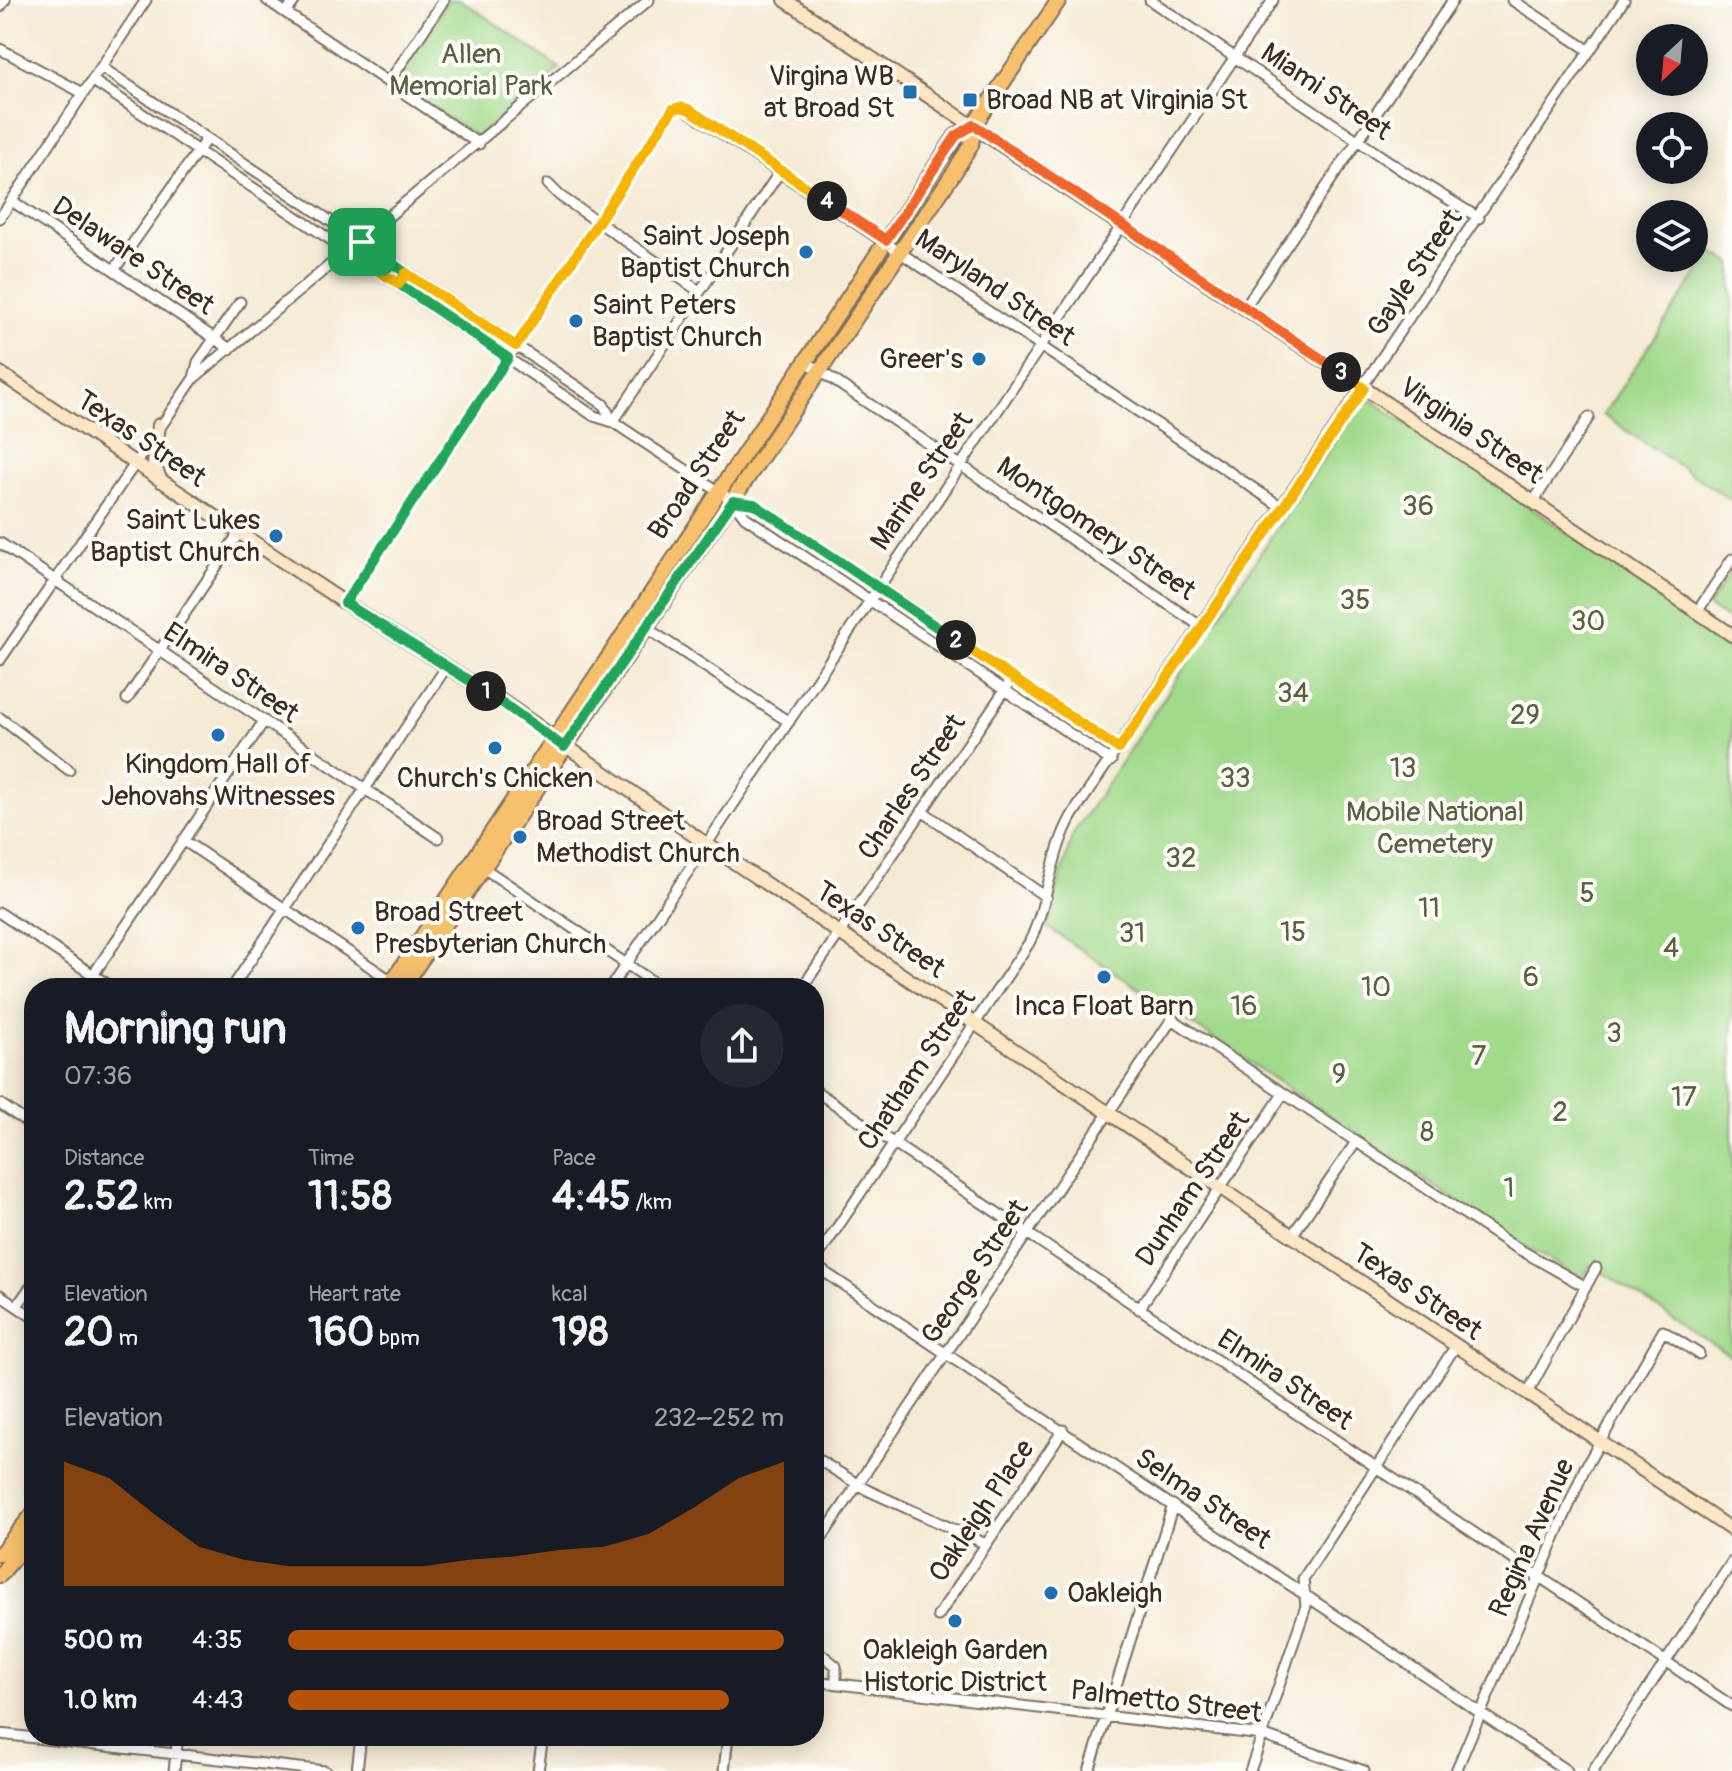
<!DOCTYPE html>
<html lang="en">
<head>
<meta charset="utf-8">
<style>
  body { margin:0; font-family:Pangolin,sans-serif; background:#242831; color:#f1f3f6; height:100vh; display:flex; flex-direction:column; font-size:30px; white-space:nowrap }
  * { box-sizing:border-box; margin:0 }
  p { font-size:26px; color:#9ea1a6 }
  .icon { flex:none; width:44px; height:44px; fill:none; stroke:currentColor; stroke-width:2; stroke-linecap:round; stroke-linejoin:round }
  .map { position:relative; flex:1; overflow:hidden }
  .panel { position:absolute; left:24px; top:978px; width:800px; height:768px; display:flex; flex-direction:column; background:#171b24; border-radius:32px; box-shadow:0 4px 20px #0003 }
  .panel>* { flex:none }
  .needle { width:52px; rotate:206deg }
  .fabs { position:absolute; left:1636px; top:24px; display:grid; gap:16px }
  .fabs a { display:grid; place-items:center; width:72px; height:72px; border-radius:50%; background:#171b24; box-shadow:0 4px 20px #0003; font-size:40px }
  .pin { position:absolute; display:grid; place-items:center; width:68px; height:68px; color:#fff; margin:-34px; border-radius:16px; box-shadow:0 4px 12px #0006 }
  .km { position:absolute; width:40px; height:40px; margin:-20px; border-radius:50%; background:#222; color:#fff; font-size:22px; line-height:40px; text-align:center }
  .round { display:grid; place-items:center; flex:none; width:84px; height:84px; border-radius:42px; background:#242831 }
  .overview { display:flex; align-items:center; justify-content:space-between; height:136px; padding:0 40px }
  h1 { font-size:44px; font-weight:800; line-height:60px }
  .stats { display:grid; grid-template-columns:repeat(3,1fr); gap:12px; height:136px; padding:8px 40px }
  .stats div { display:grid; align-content:center }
  .stats b { font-size:40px; font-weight:800 }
  .stats small { font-size:22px; font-weight:400 }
  .stats p { font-size:22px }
  .chart { height:224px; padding:16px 40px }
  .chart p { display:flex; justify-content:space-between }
  .chart svg { width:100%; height:144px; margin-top:8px; fill:#b45309; opacity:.7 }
  ul { padding:0 40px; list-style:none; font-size:26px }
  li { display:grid; grid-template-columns:128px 96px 1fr; align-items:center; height:60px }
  li i { height:20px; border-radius:10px; background:#b45309 }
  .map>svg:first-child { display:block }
  .green { fill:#a2da8c; stroke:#6e8255; stroke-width:2 }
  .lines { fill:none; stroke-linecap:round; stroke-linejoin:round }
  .street-casing { stroke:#7c6e5e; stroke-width:13 }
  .secondary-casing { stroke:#7c6e5e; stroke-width:16 }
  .primary-casing { stroke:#7c6e5e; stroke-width:18 }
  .street { stroke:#fff; stroke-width:9 }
  .secondary { stroke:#fce6c4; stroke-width:12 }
  .primary { stroke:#f7c06c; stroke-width:14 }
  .split-1-casing { stroke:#fff; stroke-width:16 }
  .split-2-casing { stroke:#fff; stroke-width:16 }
  .split-3-casing { stroke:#fff; stroke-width:16 }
  .split-4-casing { stroke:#fff; stroke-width:16 }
  .split-5-casing { stroke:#fff; stroke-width:16 }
  .split-1 { stroke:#22a559; stroke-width:10 }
  .split-2 { stroke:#22a559; stroke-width:10 }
  .split-3 { stroke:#f5b400; stroke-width:10 }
  .split-4 { stroke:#f0652b; stroke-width:10 }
  .split-5 { stroke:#f5b400; stroke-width:10 }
  .poi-dot { fill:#1f6fb2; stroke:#fdfcf7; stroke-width:3 }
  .labels { text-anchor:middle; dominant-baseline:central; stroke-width:8; stroke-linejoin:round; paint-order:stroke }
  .park-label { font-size:28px; fill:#5a5f3f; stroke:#fdfcf7 }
  .poi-label { font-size:28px; fill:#3b2a1e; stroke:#fdfcf7; text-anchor:start }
  .street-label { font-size:28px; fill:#3b2a1e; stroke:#fdfcf7 }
</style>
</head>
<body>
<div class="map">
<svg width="1732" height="1771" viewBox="0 0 1732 1771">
  <rect width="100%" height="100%" fill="#fdfcf7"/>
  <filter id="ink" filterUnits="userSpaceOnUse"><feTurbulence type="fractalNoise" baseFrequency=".0125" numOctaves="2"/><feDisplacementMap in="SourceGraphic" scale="16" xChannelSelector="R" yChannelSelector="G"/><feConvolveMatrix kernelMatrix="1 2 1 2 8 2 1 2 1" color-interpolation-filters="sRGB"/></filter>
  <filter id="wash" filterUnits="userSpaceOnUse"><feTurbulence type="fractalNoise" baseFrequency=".006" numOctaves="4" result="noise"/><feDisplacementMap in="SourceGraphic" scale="32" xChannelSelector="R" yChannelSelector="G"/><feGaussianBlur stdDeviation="1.8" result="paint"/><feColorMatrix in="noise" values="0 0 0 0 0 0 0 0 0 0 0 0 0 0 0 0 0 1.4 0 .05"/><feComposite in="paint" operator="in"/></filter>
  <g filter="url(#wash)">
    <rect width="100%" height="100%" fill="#f5ebd5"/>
    <!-- green -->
    <path class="green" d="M449,0h12l99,68 -82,70 -83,-56z
      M1712,252l20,11v238l-129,-86z
      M1365,396l367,248v713l-141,-92 -9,13 -63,-35 -472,-316 25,-91z
      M1732,570v53l-24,-17z"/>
  </g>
  <g filter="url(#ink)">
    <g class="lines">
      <defs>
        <path id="street" d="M267,0l212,144
          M1150,0l256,173 73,45
          M1512,0l78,51
          M0,7l5,-7
          M286,13l9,-13
          M0,49l83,44
          M101,67l502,337 10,18
          M92,80l502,336 19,6 105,69 15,10 12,16 366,244
          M389,82l55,-82
          M548,184l12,12 139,95
          M12,201l218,148
          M0,218l146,-218
          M114,270l93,-132
          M1245,307l208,-307
          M805,361l397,266
          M194,378l4,-16 42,-60
          M613,422l168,-252
          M733,501l21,3 365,245
          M1533,502l56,-85
          M0,543l438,295
          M345,603l328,-494 9,-2 601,401
          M1697,612l35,-53
          M642,625l147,97
          M0,660l194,-282 455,-378
          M127,699l112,-166
          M0,718l69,52
          M922,811l124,86
          M183,840l213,144
          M479,865l183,123
          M0,913l113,75
          M93,975l171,-254
          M232,988l215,-322
          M610,988l663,-988
          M802,988l211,-310
          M814,1090l918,616
          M0,1104l34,23
          M1291,1237l65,-95
          M814,1262l215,-319c20,-41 21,-90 44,-129l551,-814
          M814,1265l753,506
          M0,1295l34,23
          M17,1306l17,-24
          M1139,1309l144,-215
          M1527,1394l69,-126
          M814,1457l53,33 119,54
          M814,1549l358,-530 338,225 76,43
          M938,1616l125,-186
          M814,1648l22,18v17
          M814,1681l448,54 102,36
          M0,1734l325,37
          M174,1771l4,-35
          M357,1771l4,-35
          M538,1771l5,-35
          M724,1771l4,-35
          M1089,1771l84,-266
          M1250,1771l56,-165 -3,-27 152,-232
          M1456,1771l128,-301 79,-139 36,23
          M1593,1771l139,-209"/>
        <path id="secondary" d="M785,0l947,635
          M0,373l345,230 157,98 197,138 1033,691
          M159,425l-5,39 7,17"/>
        <path id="primary" d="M388,988l568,-852 18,-11 85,-125
          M402,988l553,-817 16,-26 3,-20
          M0,1554l34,-41
          M0,1575l34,-42"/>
      </defs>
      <!-- street casing -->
      <use href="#street" class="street-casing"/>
      <!-- secondary casing -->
      <use href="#secondary" class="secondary-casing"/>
      <!-- primary casing -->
      <use href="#primary" class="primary-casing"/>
      <!-- street -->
      <use href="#street" class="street"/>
      <!-- secondary -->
      <use href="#secondary" class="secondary"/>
      <!-- primary -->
      <use href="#primary" class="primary"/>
    </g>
  </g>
  <g class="lines" filter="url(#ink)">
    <defs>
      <path id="split-1" d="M362,242l44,31 -7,11 109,74 -163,245 141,88"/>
      <path id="split-2" d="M486,691l78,56 169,-246 21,3 202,136"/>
      <path id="split-3" d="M956,640l163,109 245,-361 -23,-16"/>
      <path id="split-4" d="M827,201l59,39 70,-104 18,-11 367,247"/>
      <path id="split-5" d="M362,242l-13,10 50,32 7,-11 110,73 157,-237 9,-2 8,3 137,91"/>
    </defs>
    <!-- split-1 casing -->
    <use href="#split-1" class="split-1-casing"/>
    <!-- split-2 casing -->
    <use href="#split-2" class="split-2-casing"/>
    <!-- split-3 casing -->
    <use href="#split-3" class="split-3-casing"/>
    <!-- split-4 casing -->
    <use href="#split-4" class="split-4-casing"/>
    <!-- split-5 casing -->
    <use href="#split-5" class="split-5-casing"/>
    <!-- split-1 -->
    <use href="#split-1" class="split-1"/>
    <!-- split-2 -->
    <use href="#split-2" class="split-2"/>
    <!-- split-3 -->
    <use href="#split-3" class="split-3"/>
    <!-- split-4 -->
    <use href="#split-4" class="split-4"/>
    <!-- split-5 -->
    <use href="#split-5" class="split-5"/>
  </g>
  <!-- markers -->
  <g class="poi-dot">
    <rect x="902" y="84" width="16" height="16" rx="4"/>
    <rect x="962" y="92" width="16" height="16" rx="4"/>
    <circle cx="806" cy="252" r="8"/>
    <circle cx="576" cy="321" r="8"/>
    <circle cx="979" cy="359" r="8"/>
    <circle cx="276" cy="536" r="8"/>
    <circle cx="218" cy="735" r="8"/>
    <circle cx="495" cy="748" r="8"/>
    <circle cx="520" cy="837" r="8"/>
    <circle cx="358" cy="928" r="8"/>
    <circle cx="1104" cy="977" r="8"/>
    <circle cx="1051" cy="1593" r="8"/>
    <circle cx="955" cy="1621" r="8"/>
  </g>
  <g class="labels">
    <!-- park labels -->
    <g class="park-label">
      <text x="471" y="54">Allen<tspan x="471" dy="32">Memorial Park</tspan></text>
      <text x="1418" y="506">36</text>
      <text x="1355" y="600">35</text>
      <text x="1588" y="621">30</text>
      <text x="1293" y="693">34</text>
      <text x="1525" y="715">29</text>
      <text x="1403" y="768">13</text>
      <text x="1235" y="778">33</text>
      <text x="1435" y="812">Mobile National<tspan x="1435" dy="32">Cemetery</tspan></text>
      <text x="1181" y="858">32</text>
      <text x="1587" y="893">5</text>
      <text x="1429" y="908">11</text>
      <text x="1293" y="932">15</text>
      <text x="1132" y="933">31</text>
      <text x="1671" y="948">4</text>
      <text x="1531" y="977">6</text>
      <text x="1376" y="987">10</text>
      <text x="1244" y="1006">16</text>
      <text x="1614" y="1033">3</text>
      <text x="1479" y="1056">7</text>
      <text x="1339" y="1074">9</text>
      <text x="1684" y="1097">17</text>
      <text x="1560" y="1112">2</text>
      <text x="1427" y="1132">8</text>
      <text x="1509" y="1188">1</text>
    </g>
    <!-- poi labels -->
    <g class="poi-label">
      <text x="894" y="76" text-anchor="end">Virgina WB<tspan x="894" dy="32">at Broad St</tspan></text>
      <text x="986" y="100">Broad NB at Virginia St</text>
      <text x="790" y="236" text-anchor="end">Saint Joseph<tspan x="790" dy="32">Baptist Church</tspan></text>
      <text x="592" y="305">Saint Peters<tspan x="592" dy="32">Baptist Church</tspan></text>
      <text x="963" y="359" text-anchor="end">Greer's</text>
      <text x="260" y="520" text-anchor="end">Saint Lukes<tspan x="260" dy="32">Baptist Church</tspan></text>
      <text x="218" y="764" text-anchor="middle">Kingdom Hall of<tspan x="218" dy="32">Jehovahs Witnesses</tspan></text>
      <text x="495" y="778" text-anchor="middle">Church's Chicken</text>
      <text x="536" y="821">Broad Street<tspan x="536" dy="32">Methodist Church</tspan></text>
      <text x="374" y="912">Broad Street<tspan x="374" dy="32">Presbyterian Church</tspan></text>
      <text x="1104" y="1006" text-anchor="middle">Inca Float Barn</text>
      <text x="1067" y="1593">Oakleigh</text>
      <text x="955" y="1650" text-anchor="middle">Oakleigh Garden<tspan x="955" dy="32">Historic District</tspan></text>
    </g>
    <!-- street labels -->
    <g class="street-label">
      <text transform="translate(1326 92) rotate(34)">Miami Street</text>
      <text transform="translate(133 256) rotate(34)">Delaware Street</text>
      <text transform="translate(1415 273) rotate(-56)">Gayle Street</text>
      <text transform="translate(995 288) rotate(34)">Maryland Street</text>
      <text transform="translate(1471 431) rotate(34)">Virginia Street</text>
      <text transform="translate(141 439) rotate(34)">Texas Street</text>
      <text transform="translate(697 475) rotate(-56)">Broad Street</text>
      <text transform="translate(922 481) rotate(-56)">Marine Street</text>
      <text transform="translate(1096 529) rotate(34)">Montgomery Street</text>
      <text transform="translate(231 673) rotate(34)">Elmira Street</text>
      <text transform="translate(912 787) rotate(-56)">Charles Street</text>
      <text transform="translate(880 930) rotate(34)">Texas Street</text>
      <text transform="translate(917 1070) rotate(-56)">Chatham Street</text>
      <text transform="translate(1193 1189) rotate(-56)">Dunham Street</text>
      <text transform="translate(975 1272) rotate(-56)">George Street</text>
      <text transform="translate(1417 1292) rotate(34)">Texas Street</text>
      <text transform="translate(1285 1380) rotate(34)">Elmira Street</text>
      <text transform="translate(1203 1499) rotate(34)">Selma Street</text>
      <text transform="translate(982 1511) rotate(-56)">Oakleigh Place</text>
      <text transform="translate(1532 1538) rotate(-66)">Regina Avenue</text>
      <text transform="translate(1166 1702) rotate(7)">Palmetto Street</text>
    </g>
  </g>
</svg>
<div class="fabs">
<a><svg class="needle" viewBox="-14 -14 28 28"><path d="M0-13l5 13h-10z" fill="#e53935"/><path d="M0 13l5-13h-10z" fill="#9ea1a6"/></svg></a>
<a><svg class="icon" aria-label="locate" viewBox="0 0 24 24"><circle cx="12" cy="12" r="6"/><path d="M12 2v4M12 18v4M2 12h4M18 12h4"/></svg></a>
<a><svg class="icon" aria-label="layers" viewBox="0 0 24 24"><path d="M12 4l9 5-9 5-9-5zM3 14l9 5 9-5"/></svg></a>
</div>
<div class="pin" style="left:362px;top:242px;background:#1e9e55"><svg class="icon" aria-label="arrive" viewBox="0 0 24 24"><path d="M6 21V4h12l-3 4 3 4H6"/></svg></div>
<b class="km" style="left:486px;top:691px">1</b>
<b class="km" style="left:956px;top:640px">2</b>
<b class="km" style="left:1341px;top:372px">3</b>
<b class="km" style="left:827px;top:201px">4</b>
<section class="panel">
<div class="overview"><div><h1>Morning run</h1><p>07:36</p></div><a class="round"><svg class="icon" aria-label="share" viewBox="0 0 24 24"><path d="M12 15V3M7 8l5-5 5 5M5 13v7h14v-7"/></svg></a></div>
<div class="stats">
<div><p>Distance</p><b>2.52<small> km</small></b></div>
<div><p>Time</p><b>11:58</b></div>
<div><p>Pace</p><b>4:45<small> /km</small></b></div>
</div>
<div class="stats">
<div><p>Elevation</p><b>20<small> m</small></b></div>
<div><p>Heart rate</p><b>160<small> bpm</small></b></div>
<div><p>kcal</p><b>198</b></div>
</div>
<div class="chart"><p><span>Elevation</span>232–252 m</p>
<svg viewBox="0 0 160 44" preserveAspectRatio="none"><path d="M0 44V6L10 11L20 22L30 32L40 36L50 38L60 38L70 38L80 38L90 36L100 35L110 33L120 32L130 28L140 20L150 11L160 6V44z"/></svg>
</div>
<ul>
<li><b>500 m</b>4:35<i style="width:100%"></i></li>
<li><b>1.0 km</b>4:43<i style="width:89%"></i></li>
</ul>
</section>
</div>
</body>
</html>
